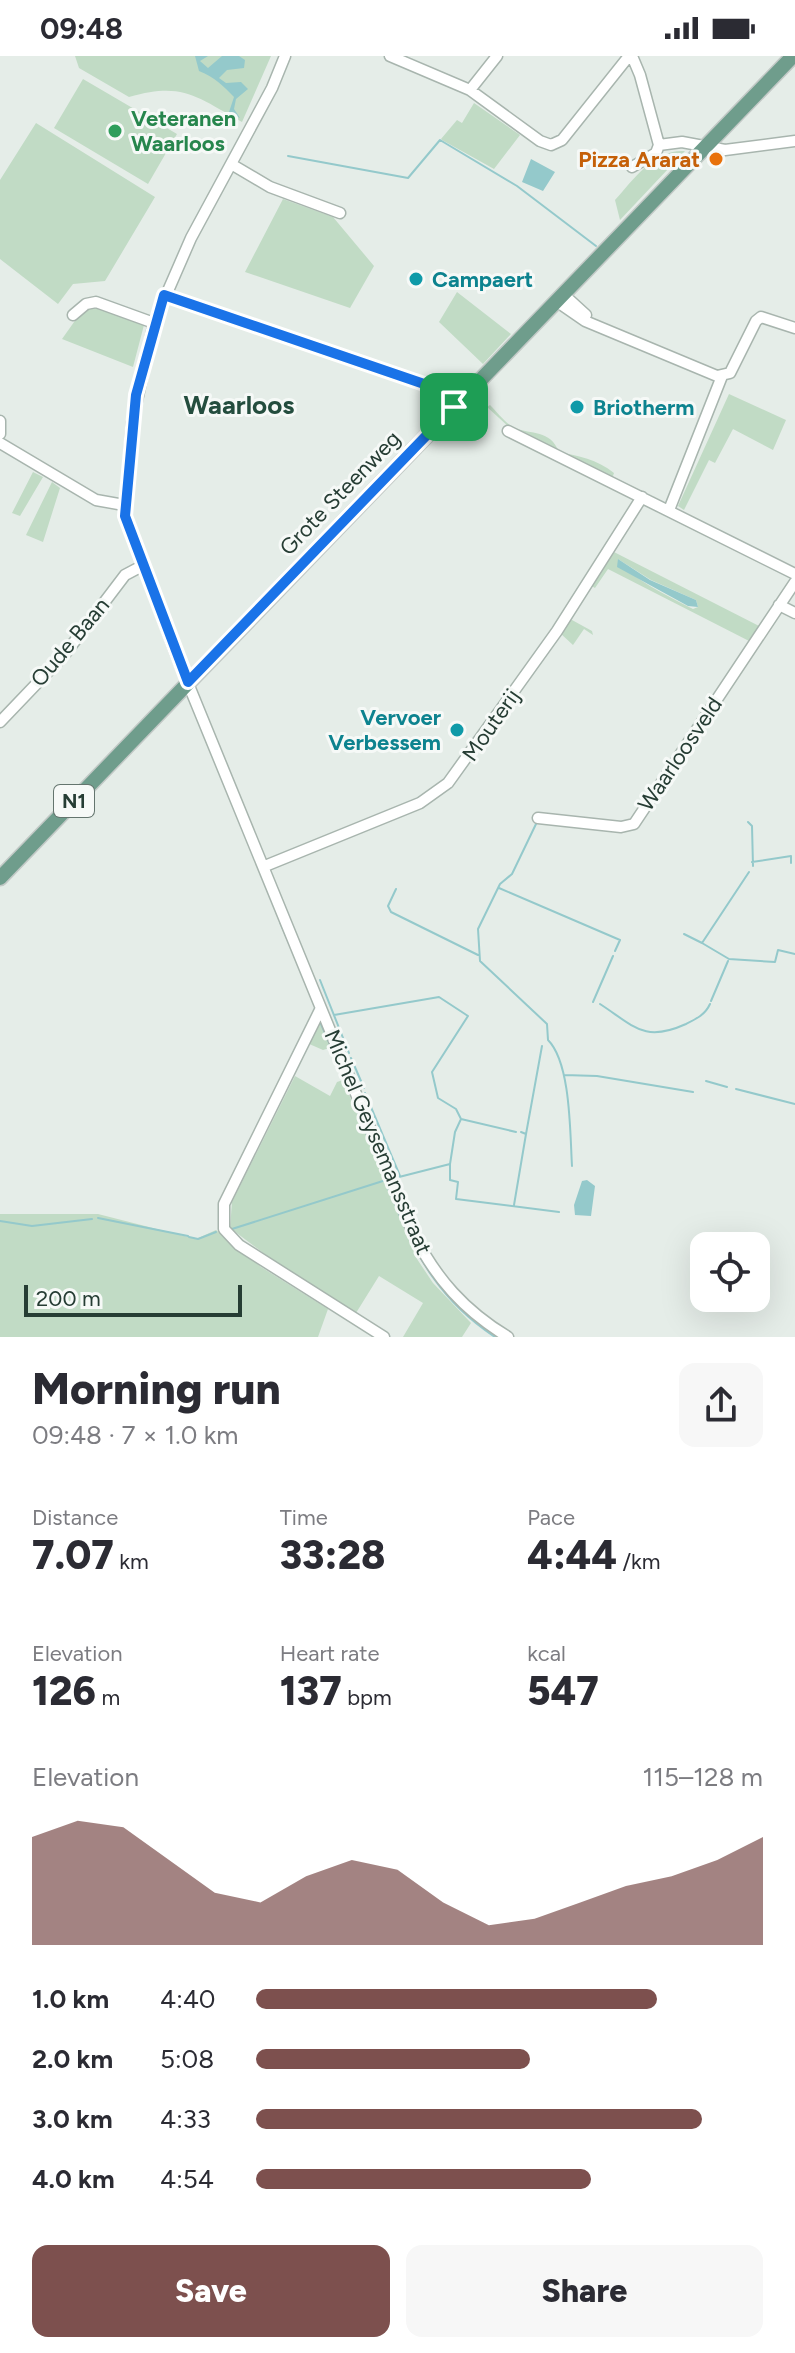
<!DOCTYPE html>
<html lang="en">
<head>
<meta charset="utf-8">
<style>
  body { margin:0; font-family:Figtree,sans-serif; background:#f7f7f7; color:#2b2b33; height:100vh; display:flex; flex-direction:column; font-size:30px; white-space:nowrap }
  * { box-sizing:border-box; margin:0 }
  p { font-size:26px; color:#7c7c81 }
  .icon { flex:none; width:44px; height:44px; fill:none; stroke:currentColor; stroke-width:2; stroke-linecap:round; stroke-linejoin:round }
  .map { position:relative; height:1281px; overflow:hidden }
  .sheet { display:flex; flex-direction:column; background:#fff; flex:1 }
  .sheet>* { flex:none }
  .controls { position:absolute; left:690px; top:1176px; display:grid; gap:16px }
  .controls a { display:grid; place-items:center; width:80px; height:80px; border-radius:16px; background:#fff; box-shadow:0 8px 32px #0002; font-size:40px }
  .scale { position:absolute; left:24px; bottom:20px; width:218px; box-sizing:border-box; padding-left:8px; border:4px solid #263d34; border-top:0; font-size:22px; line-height:28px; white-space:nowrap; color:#263d34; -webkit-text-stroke:6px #f6f9f7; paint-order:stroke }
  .pin { position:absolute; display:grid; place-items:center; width:68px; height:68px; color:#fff; margin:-34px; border-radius:16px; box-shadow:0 4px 12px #0006 }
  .round { display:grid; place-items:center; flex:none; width:84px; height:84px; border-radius:16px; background:#f7f7f7 }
  .head { display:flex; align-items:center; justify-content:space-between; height:136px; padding:0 32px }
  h1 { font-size:44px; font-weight:800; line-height:60px }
  .metrics { display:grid; grid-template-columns:repeat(3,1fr); gap:12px; height:136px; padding:8px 32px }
  .metrics div { display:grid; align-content:center }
  .metrics b { font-size:40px; font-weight:800 }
  .metrics small { font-size:22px; font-weight:400 }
  .metrics p { font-size:22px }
  .chart { height:224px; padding:16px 32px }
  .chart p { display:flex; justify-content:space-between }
  .chart svg { width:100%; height:144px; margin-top:8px; fill:#7d504e; opacity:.7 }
  .cta { display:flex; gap:16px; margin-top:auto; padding:16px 32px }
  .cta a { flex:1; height:92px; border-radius:16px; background:#7d504e; color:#fff; font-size:32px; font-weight:800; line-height:92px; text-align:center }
  .cta a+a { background:#f7f7f7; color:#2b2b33 }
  ul { padding:0 32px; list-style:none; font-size:26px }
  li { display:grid; grid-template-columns:128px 96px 1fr; align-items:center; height:60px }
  li i { height:20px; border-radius:10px; background:#7d504e }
  .status { display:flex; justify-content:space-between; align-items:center; height:56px; padding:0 40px; background:#fff; direction:ltr }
  .status svg { height:22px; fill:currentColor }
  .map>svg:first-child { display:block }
  .green { fill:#c1dbc5; fill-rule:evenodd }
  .water { fill:#94c9cb }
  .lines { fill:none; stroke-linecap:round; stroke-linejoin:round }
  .stream { stroke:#94c9cb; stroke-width:2 }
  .minor-casing { stroke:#a8b5ae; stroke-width:13 }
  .major-casing { stroke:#c2c9c6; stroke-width:17 }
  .minor { stroke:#fff; stroke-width:10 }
  .major { stroke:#6f9d8c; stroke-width:14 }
  .route-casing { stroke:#fff; stroke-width:16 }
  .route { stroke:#1a73e8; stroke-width:10 }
  .leisure-dot { fill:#2e9e5b; stroke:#f6f9f7; stroke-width:3 }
  .food-dot { fill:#e8710a; stroke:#f6f9f7; stroke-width:3 }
  .culture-dot { fill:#0f9aa8; stroke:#f6f9f7; stroke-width:3 }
  .labels { text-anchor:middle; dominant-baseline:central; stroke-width:6; stroke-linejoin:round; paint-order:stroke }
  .shield { fill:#f6f9f7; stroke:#64756e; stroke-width:2 }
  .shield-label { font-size:20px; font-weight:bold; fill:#263d34 }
  .leisure-label { font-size:22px; font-weight:bold; fill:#27864d; stroke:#f6f9f7; text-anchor:start }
  .food-label { font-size:22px; font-weight:bold; fill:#c56008; stroke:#f6f9f7; text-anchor:end }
  .culture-label { font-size:22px; font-weight:bold; fill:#0d838f; stroke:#f6f9f7; text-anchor:start }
  .street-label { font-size:22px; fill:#263d34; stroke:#f6f9f7 }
  .quarter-label { font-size:26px; font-weight:bold; fill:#244d3e; stroke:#f6f9f7 }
</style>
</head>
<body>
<div class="status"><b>09:48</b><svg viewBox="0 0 49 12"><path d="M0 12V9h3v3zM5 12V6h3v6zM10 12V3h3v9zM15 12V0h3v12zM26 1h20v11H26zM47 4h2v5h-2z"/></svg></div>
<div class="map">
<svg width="795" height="1281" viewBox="0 0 795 1281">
  <rect width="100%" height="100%" fill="#e5ede8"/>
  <!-- green -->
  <path class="green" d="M75,0h196l-29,66c-47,-26 -59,-40 -113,-25l-50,-29z
    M83,23l94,55 -29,50 -94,-56z
    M474,47l46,32 -26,34 -52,-29 -1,-1 16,-19 5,3z
    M36,67l119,74 -50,84 -32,3 -15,20 -58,-45v-79z
    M685,95l-65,69 -5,-20c19,-21 39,-51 70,-49z
    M283,143l50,18 41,49 -24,42 -105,-36z
    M457,236l54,42 -28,30 -44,-42z
    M93,251l51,18 -11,42 -71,-28 17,-24z
    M729,338l57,26 -13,30 -40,-21 -18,34 -6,-3 -25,50 -6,-4z
    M490,349c7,7 16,19 25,23 16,7 35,1 44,24 19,4 38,7 55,21l-2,6 18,9 -119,-59 -24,-22z
    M33,416l10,5 -23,39 -8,-3z
    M52,426l8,6 -17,54 -17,-7z
    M612,495l151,77 -10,15 -145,-74 -13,19 -7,-4zM618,503l33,21 45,20 2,7 -5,2c-19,-10 -66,-32 -75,-50z
    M572,564l20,11 1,4 -9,-6 -11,16 -13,-12 6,-12z
    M323,966l10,25 -10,3 -16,-7 9,-18z
    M295,1020l35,20 7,-14 6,-2 74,179 16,24 38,40 -9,14h-59l20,-34 -44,-27 -23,37 -67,-41 -59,-44 2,-26z
    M0,1158h98l98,25 20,-9 45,37 67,42 -10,28h-318z"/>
  <!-- water -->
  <path class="water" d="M195,0h13l-8,5 8,7 14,-12h17l6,4 -1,8 -17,2 -8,8 7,5 15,-1 7,7 -12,10 -2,10 6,9 -11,-6 5,-15c-10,-10 -19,-20 -35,-26z
    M531,103l24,13 -12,19 -21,-9z
    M618,503l32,21 46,20 2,7 -10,-1 -71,-39z
    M587,1124l8,6 -4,30 -16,-1 -1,-10 8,-24z"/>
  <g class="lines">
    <!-- stream -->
    <path class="stream" d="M288,100l120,22 32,-38 77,46 79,60
      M748,766l4,4 1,40
      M536,768l-24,50 -12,10 -22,45 2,32 67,63 1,16c23,23 22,94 24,126
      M752,806l39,-6v7
      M499,832l121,52 -5,11
      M396,833l-8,17 3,6 87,43
      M280,866l7,16
      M684,878l18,9 47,-71
      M702,887l27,16 46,3 3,-12 17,4
      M320,924l29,73
      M711,945l17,-40
      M593,946l20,-46
      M600,948c34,22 44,39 86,20 10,-5 19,-9 24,-20
      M334,959l105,-18 29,19 -36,56 6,26 18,11 5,10
      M321,968l10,23
      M351,1002l13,30
      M340,1012l8,21
      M564,1019l33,1 96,16
      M706,1025l21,6
      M736,1033l59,15
      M365,1037l35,83
      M351,1039l40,101
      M526,1078l16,-88
      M450,1108l5,-32 6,-13 55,13
      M399,1121l51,-13v16l8,2 -2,17 103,13
      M394,1146c22,56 49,101 101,135
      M514,1149l12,-71 -5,-2
      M98,1162l90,18
      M0,1165l32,5 60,-7
      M232,1173l154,-49
      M189,1181l9,2 18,-7"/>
    <defs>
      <path id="minor" d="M285,0l-13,32 -81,150 -37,85 -22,100 -7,93 51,138 237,579c23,46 52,78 95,104
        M390,0l80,34 70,51 11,4 11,-5 67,-84
        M632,0l8,19 19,70 23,-3 43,8 70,-9
        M470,34l27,-34
        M231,108l39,23 70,26
        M632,111l24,-14 3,-8
        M563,238l23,21
        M164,239l263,90 27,22
        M556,245l29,20 132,55 13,-3 26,-52 5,-4 34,11
        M73,259l13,-11 10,-2 58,21
        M0,365v13
        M508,375l287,143
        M0,387l96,57 28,5
        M669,454l53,-134
        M779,549l16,8
        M0,666l65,-68 60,-79 17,-9
        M538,762l83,9 13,-3 161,-242
        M265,810l155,-63 28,-20 109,-152 85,-134
        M321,952l-97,196v25l15,16 145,92"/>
      <path id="major" d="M0,822l793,-822"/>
    </defs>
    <!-- minor casing -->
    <use href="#minor" class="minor-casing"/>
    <!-- major casing -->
    <use href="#major" class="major-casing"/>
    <!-- minor -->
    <use href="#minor" class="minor"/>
    <!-- major -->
    <use href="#major" class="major"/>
  </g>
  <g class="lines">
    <defs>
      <path id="route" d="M164,239l263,90 27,22 -266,275 -63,-166 11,-121z"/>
    </defs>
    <!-- route casing -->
    <use href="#route" class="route-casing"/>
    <!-- route -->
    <use href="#route" class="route"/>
  </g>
  <!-- markers -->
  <circle class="leisure-dot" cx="115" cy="75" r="8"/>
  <circle class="food-dot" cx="716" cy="103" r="8"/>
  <g class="culture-dot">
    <circle cx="416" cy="223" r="8"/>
    <circle cx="577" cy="351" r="8"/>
    <circle cx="457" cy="674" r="8"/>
  </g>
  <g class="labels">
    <!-- shield labels -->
    <rect class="shield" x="54" y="729" width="40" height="32" rx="6"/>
    <g class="shield-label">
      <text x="74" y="745">N1</text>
    </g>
    <!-- leisure labels -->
    <g class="leisure-label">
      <text x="131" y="62">Veteranen<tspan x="131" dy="25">Waarloos</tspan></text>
    </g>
    <!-- food labels -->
    <g class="food-label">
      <text x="700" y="103">Pizza Ararat</text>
    </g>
    <!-- culture labels -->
    <g class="culture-label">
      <text x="432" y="223">Campaert</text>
      <text x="593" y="351">Briotherm</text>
      <text x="441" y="661" text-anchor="end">Vervoer<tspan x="441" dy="25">Verbessem</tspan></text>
    </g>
    <!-- street labels -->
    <g class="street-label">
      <text transform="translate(340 437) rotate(-46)">Grote Steenweg</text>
      <text transform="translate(70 586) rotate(-50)">Oude Baan</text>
      <text transform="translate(491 669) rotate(-55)">Mouterij</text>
      <text transform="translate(680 698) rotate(-56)">Waarloosveld</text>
      <text transform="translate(378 1086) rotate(67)">Michel Geysemansstraat</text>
    </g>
    <!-- quarter labels -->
    <g class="quarter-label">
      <text x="239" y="349">Waarloos</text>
    </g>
  </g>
</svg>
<div class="controls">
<a><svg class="icon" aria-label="locate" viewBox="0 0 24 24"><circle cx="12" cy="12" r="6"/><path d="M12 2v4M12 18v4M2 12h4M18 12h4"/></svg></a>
</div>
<div class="scale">200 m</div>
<div class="pin" style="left:454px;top:351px;background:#1e9e55"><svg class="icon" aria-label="arrive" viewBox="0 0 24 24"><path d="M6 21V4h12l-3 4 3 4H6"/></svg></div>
</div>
<section class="sheet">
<div class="head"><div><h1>Morning run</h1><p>09:48 · 7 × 1.0 km</p></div><a class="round"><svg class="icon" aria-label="share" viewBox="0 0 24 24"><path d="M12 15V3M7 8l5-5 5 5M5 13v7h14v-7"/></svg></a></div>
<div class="metrics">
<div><p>Distance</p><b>7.07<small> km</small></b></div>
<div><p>Time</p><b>33:28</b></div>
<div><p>Pace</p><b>4:44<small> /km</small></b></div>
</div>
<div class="metrics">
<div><p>Elevation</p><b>126<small> m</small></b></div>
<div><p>Heart rate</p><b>137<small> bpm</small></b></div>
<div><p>kcal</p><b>547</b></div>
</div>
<div class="chart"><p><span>Elevation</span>115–128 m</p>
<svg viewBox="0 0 160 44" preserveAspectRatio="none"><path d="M0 44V11L10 6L20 8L30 18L40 28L50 31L60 23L70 18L80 21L90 31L100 38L110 36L120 31L130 26L140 23L150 18L160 11V44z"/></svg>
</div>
<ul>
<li><b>1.0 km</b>4:40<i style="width:79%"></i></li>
<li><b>2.0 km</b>5:08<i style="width:54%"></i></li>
<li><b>3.0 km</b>4:33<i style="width:88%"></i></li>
<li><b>4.0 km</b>4:54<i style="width:66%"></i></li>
</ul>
<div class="cta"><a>Save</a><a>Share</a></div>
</section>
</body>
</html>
